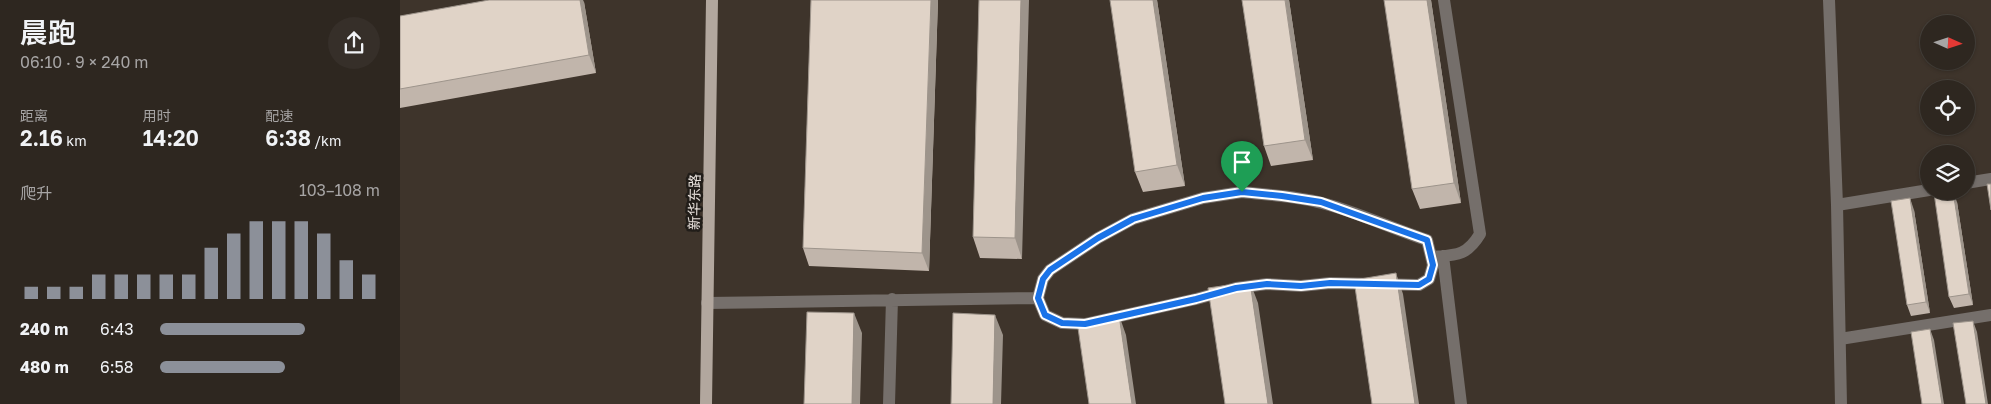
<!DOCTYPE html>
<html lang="zh">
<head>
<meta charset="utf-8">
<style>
  body { margin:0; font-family:"Golos Text","Noto Sans SC",sans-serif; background:#362f29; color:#f1f3f6; height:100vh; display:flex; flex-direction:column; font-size:19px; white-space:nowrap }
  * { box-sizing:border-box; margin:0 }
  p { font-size:16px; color:#a7a5a5 }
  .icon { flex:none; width:28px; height:28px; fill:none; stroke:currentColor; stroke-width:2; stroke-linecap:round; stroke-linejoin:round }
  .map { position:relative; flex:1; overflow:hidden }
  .side { display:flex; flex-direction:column; background:#2e2720; width:400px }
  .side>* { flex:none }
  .needle { width:32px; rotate:93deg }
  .controls { position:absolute; left:1520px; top:15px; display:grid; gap:10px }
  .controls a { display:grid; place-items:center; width:55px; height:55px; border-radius:50%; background:#2e2720; box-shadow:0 1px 4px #0004,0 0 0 1px #49443e; font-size:25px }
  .pin { position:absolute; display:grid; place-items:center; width:42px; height:42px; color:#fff; margin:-51px -21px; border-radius:50% 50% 50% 0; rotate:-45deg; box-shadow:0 0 5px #0007 }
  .pin .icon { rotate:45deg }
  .round { display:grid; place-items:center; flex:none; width:52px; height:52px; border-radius:26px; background:#362f29 }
  .summary { display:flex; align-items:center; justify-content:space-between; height:85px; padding:0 20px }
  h1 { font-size:28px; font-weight:600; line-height:38px }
  .stats { display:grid; grid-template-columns:repeat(3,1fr); gap:8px; height:85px; padding:5px 20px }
  .stats div { display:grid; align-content:center }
  .stats b { font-size:21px; font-weight:600 }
  .stats small { font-size:14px; font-weight:400 }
  .stats p { font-size:14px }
  .chart { height:140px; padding:10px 20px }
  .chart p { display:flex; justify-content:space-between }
  .chart svg { width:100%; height:90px; margin-top:5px; stroke:#8c9099; stroke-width:6 }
  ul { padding:0 20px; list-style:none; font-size:16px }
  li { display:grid; grid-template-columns:80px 60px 1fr; align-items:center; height:38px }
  li i { height:12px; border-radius:6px; background:#8c9099 }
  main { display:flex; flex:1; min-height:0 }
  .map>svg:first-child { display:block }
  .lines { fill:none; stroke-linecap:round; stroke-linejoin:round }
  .minor { stroke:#756f6b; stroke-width:12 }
  .major { stroke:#b2a79e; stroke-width:12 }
  .wall { fill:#c1b5ab }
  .shaded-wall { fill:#9d948b }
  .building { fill:#e0d3c7; stroke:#9d948b }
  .route-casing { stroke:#fff; stroke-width:10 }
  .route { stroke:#1a73e8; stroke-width:6 }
  .labels { text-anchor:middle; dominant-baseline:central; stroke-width:5; stroke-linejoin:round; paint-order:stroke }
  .street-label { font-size:14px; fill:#e7e0db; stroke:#211d19 }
</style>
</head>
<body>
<main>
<section class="side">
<div class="summary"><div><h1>晨跑</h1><p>06:10 · 9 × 240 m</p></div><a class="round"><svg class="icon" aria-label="share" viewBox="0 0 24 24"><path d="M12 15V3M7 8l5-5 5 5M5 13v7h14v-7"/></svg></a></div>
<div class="stats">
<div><p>距离</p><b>2.16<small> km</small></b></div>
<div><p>用时</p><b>14:20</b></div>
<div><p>配速</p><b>6:38<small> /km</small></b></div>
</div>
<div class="chart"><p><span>爬升</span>103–108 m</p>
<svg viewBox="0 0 160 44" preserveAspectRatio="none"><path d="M5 44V38M15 44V38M25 44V38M35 44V32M45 44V32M55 44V32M65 44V32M75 44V32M85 44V19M95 44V12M105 44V6M115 44V6M125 44V6M135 44V12M145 44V25M155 44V32"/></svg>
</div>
<ul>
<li><b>240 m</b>6:43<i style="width:66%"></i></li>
<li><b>480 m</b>6:58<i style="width:57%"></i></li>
</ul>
</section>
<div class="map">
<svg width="1591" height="404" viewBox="0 0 1591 404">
  <rect width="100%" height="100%" fill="#3e342b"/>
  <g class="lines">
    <!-- minor -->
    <path class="minor" d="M1429,0l8,205 4,199
      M1566,183l25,-4
      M842,192c27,3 54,4 80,11 36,9 70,26 105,37l6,25 -4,14 -10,6 -89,-2 -29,3 -34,-2 -31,4 -40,11 -111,25 -23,-1 -17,-8 -7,-17 5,-19 7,-9 48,-32 35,-19 70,-21z
      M1437,205l92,-15
      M1043,256l18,148
      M1031,257c24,-2 35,0 49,-23l-36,-234
      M307,303l331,-5
      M1440,339l151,-24
      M489,404l3,-105"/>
    <!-- major -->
    <path class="major" d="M306,404l6,-404"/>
  </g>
  <!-- wall -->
  <path class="wall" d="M411,0h127l-9,271 -120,-5 -6,-18z
    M579,0l43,259 -42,-1 -7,-21z
    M757,0l28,186 -42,6 -8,-20z
    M842,0h47l24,160 -42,6 -7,-20z
    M1031,0l30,203 -41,6 -8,-20z
    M184,2l12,71 -196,35v-92z
    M1557,202l16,103 -19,3 -5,-11z
    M1514,210l16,103 -19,3 -4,-11z"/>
  <!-- shaded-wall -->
  <path class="shaded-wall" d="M180,0h3l1,2 12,71 -7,-18z
    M531,0h7l-9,271 -7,-18z
    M621,0h8l-7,259 -7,-21z
    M753,0h4l28,186 -8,-21z
    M885,0h4l24,160 -8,-20z
    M1027,0h4l30,203 -7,-20z
    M1553,191l4,11 16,103 -4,-11z
    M1510,198l4,12 16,103 -4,-11z
    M996,273l7,21 16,110h-4z
    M850,282l8,21 15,101h-5z
    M454,313l8,20 -2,71h-8z
    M595,315l8,20 -2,69h-8z
    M719,315l7,20 10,69h-4z
    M1573,321l4,11 11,72h-2z
    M1530,329l4,11 10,64h-2z"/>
  <!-- building -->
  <path class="building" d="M89,0h91l9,55 -189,34v-73z
    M411,0h120l-9,253 -119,-5z
    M579,0h42l-6,238 -42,-1z
    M710,0h43l24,165 -42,7z
    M842,0h43l20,140 -41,6z
    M984,0h43l27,183 -42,6z
    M1587,184h4v26z
    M1546,191h7l16,103 -20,3 -15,-104z
    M1510,198l16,104 -19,3 -16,-104z
    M996,273l19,131h-43l-18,-124z
    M850,282l18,122h-43l-17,-116z
    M407,312l47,1 -2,91h-48z
    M553,313l42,2 -2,89h-42z
    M719,315l13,89h-43l-12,-83z
    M1573,321l13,83h-20l-13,-81z
    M1530,329l12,75h-20l-11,-72z"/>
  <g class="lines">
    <defs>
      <path id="route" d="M842,192l40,4 39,6 106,38 6,25 -4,14 -10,6 -89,-2 -29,3 -34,-2 -31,4 -40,11 -111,25 -23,-1 -17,-8 -7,-17 5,-19 7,-9 48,-32 35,-19 70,-21z"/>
    </defs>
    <!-- route casing -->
    <use href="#route" class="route-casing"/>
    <!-- route -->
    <use href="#route" class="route"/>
  </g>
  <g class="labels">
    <!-- street labels -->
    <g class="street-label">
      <text transform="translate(294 202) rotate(-89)">新华东路</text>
    </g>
  </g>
</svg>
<div class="controls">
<a><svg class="needle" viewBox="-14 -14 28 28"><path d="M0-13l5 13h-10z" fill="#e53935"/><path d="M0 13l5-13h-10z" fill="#a7a5a5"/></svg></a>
<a><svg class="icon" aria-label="locate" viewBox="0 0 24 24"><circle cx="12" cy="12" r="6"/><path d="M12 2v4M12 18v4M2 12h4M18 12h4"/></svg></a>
<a><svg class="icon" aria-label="layers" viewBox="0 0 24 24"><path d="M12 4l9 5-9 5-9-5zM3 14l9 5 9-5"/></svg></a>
</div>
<div class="pin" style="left:842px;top:192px;background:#1e9e55"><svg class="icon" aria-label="arrive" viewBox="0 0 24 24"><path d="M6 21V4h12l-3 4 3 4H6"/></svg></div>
</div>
</main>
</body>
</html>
